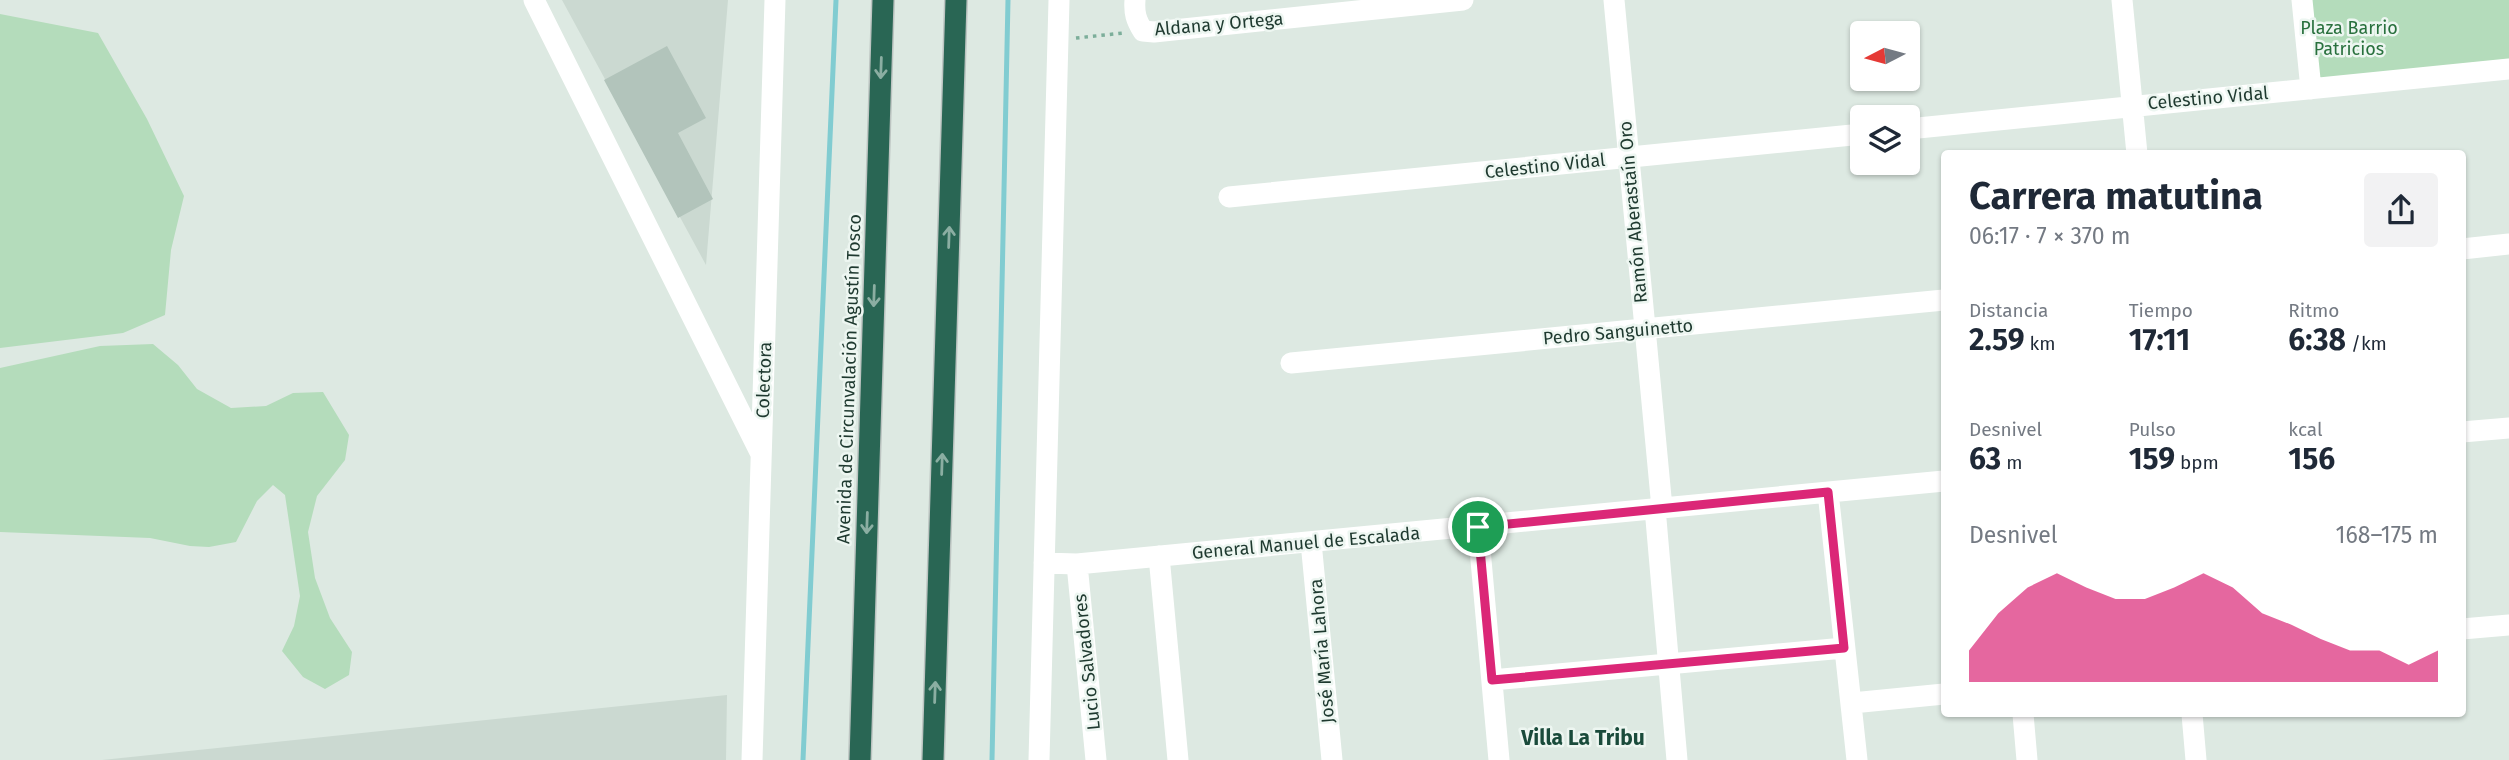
<!DOCTYPE html>
<html lang="es">
<head>
<meta charset="utf-8">
<style>
  body { margin:0; font-family:"Fira Sans",sans-serif; background:#f2f2f3; color:#1f2937; height:100vh; display:flex; flex-direction:column; font-size:26px; white-space:nowrap }
  * { box-sizing:border-box; margin:0 }
  p { font-size:23px; color:#747a83 }
  .icon { flex:none; width:38px; height:38px; fill:none; stroke:currentColor; stroke-width:2; stroke-linecap:round; stroke-linejoin:round }
  .map { position:relative; flex:1; overflow:hidden }
  .drawer { position:absolute; left:1941px; top:150px; width:525px; height:567px; display:flex; flex-direction:column; background:#fff; border-radius:7px; box-shadow:0 2px 5px #0004 }
  .drawer>* { flex:none }
  .needle { width:46px; rotate:264deg }
  .fabs { position:absolute; left:1850px; top:21px; display:grid; gap:14px }
  .fabs a { display:grid; place-items:center; width:70px; height:70px; border-radius:7px; background:#fff; box-shadow:0 2px 5px #0004; font-size:35px }
  .pin { position:absolute; display:grid; place-items:center; width:60px; height:60px; color:#fff; margin:-30px; border:4px solid #fff; border-radius:50%; box-shadow:0 2px 7px #0007 }
  .round { display:grid; place-items:center; flex:none; width:74px; height:74px; border-radius:7px; background:#f2f2f3 }
  .summary { display:flex; align-items:center; justify-content:space-between; height:119px; padding:0 28px }
  h1 { font-size:38px; font-weight:700; line-height:52px }
  .stats { display:grid; grid-template-columns:repeat(3,1fr); gap:10px; height:119px; padding:7px 28px }
  .stats div { display:grid; align-content:center }
  .stats b { font-size:30px; font-weight:700 }
  .stats small { font-size:19px; font-weight:400 }
  .stats p { font-size:19px }
  .chart { height:196px; padding:14px 28px }
  .chart p { display:flex; justify-content:space-between }
  .chart svg { width:100%; height:126px; margin-top:7px; fill:#db2777; opacity:.7 }
  .map>svg:first-child { display:block }
  .built { fill:#cbd9d1 }
  .green { fill:#b4dcbb }
  .lines { fill:none; stroke-linecap:round; stroke-linejoin:round }
  .stream { stroke:#81ccd1; stroke-width:5 }
  .building { fill:#b2c4bb }
  .highway-casing { stroke:#bcc4c1; stroke-width:24 }
  .path { stroke:#7cae9a; stroke-width:3.5; stroke-dasharray:3.5 5; stroke-linecap:butt }
  .minor { stroke:#fff; stroke-width:21 }
  .highway { stroke:#296654; stroke-width:21 }
  .oneway { stroke:#8baea2 }
  .route-casing { stroke:#fff; stroke-width:14 }
  .route { stroke:#db2777; stroke-width:9 }
  .labels { text-anchor:middle; dominant-baseline:central; stroke-width:5; stroke-linejoin:round; paint-order:stroke }
  .street-label { font-size:18px; fill:#1e392f; stroke:#edf6f1 }
  .park-label { font-size:18px; fill:#28703d; stroke:#edf6f1 }
  .quarter-label { font-size:21px; font-weight:bold; fill:#1a4b3b; stroke:#edf6f1 }
</style>
</head>
<body>
<div class="map">
<svg width="2509" height="760" viewBox="0 0 2509 760">
  <rect width="100%" height="100%" fill="#dde9e2"/>
  <!-- built -->
  <path class="built" d="M562,0h166l-22,265z
    M727,695l-1,65h-624z"/>
  <!-- green -->
  <path class="green" d="M2307,0h202v59l-194,20z
    M0,14l98,19 49,86 37,77 -13,54 -6,65 -42,18 -123,15z
    M153,344l25,21 19,24 34,19 35,-2 27,-13 30,-1 26,43 -4,25 -28,36 -9,36 7,46 15,40 22,34 -3,23 -24,14 -22,-12 -21,-26 12,-25 6,-30 -15,-101 -12,-10 -16,16 -21,41 -27,5 -19,-1 -40,-8 -150,-6v-164l100,-22z"/>
  <g class="lines">
    <!-- stream -->
    <path class="stream" d="M803,760l33,-760
      M992,760l16,-760"/>
  </g>
  <!-- building -->
  <path class="building" d="M667,46l39,72 -28,15 35,66 -35,19 -74,-138z"/>
  <g class="lines">
    <defs>
      <path id="highway" d="M860,760l23,-760
        M933,760l23,-760"/>
    </defs>
    <!-- highway casing -->
    <use href="#highway" class="highway-casing"/>
    <!-- path -->
    <path class="path" d="M1076,38l48,-5"/>
    <!-- minor -->
    <path class="minor" d="M534,0l227,454
      M1135,0c-1,13 1,20 8,31l11,1 309,-32
      M1614,0l48,508
      M2122,0l15,154
      M2302,0l9,89
      M1908,129l601,-60
      M1229,197l633,-63
      M2462,249l47,-5
      M1291,363l653,-63
      M2462,432l47,-4
      M1828,492l29,268
      M1655,508l22,252
      M1478,527l21,233
      M1311,542l21,218
      M1159,556l19,204
      M1044,563l33,1 867,-83
      M1077,564l19,196
      M2462,629l47,-4
      M1492,680l352,-32
      M1852,703l92,-9
      M2023,714l4,46
      M2192,714l4,46
      M752,760l23,-760
      M1039,760l20,-760"/>
    <!-- highway -->
    <use href="#highway" class="highway"/>
  </g>
  <!-- one-way arrows -->
  <defs><path id="oneway-shaft" d="M-6 0H5M1.5-3L5.5 0L1.5 3" fill="none" stroke-width="1.6" stroke-linecap="round" stroke-linejoin="round" transform="scale(1.75)"/></defs>
  <g class="oneway">
    <use href="#oneway-shaft" transform="translate(881 68) rotate(92)"/>
    <use href="#oneway-shaft" transform="translate(949 237) rotate(-88)"/>
    <use href="#oneway-shaft" transform="translate(874 296) rotate(92)"/>
    <use href="#oneway-shaft" transform="translate(942 464) rotate(-88)"/>
    <use href="#oneway-shaft" transform="translate(867 523) rotate(92)"/>
    <use href="#oneway-shaft" transform="translate(935 692) rotate(-88)"/>
  </g>
  <g class="lines">
    <defs>
      <path id="route" d="M1828,492l16,156 -352,32 -14,-153z"/>
    </defs>
    <!-- route casing -->
    <use href="#route" class="route-casing"/>
    <!-- route -->
    <use href="#route" class="route"/>
  </g>
  <g class="labels">
    <!-- street labels -->
    <g class="street-label">
      <text transform="translate(1219 24) rotate(-5)">Aldana y Ortega</text>
      <text transform="translate(2208 98) rotate(-5)">Celestino Vidal</text>
      <text transform="translate(1545 166) rotate(-6)">Celestino Vidal</text>
      <text transform="translate(1633 212) rotate(-95)">Ramón Aberastaín Oro</text>
      <text transform="translate(1618 332) rotate(-5)">Pedro Sanguinetto</text>
      <text transform="translate(849 379) rotate(-88)">Avenida de Circunvalación Agustín Tosco</text>
      <text transform="translate(764 380) rotate(-88)">Colectora</text>
      <text transform="translate(1306 543) rotate(-5)">General Manuel de Escalada</text>
      <text transform="translate(1322 651) rotate(-95)">José María Lahora</text>
      <text transform="translate(1087 662) rotate(-96)">Lucio Salvadores</text>
    </g>
    <!-- park labels -->
    <g class="park-label">
      <text x="2349" y="28">Plaza Barrio<tspan x="2349" dy="21">Patricios</tspan></text>
    </g>
    <!-- quarter labels -->
    <g class="quarter-label">
      <text x="1583" y="738">Villa La Tribu</text>
    </g>
  </g>
</svg>
<div class="fabs">
<a><svg class="needle" viewBox="-14 -14 28 28"><path d="M0-13l5 13h-10z" fill="#e53935"/><path d="M0 13l5-13h-10z" fill="#747a83"/></svg></a>
<a><svg class="icon" aria-label="layers" viewBox="0 0 24 24"><path d="M12 4l9 5-9 5-9-5zM3 14l9 5 9-5"/></svg></a>
</div>
<div class="pin" style="left:1478px;top:527px;background:#1e9e55"><svg class="icon" aria-label="arrive" viewBox="0 0 24 24"><path d="M6 21V4h12l-3 4 3 4H6"/></svg></div>
<section class="drawer">
<div class="summary"><div><h1>Carrera matutina</h1><p>06:17 · 7 × 370 m</p></div><a class="round"><svg class="icon" aria-label="share" viewBox="0 0 24 24"><path d="M12 15V3M7 8l5-5 5 5M5 13v7h14v-7"/></svg></a></div>
<div class="stats">
<div><p>Distancia</p><b>2.59<small> km</small></b></div>
<div><p>Tiempo</p><b>17:11</b></div>
<div><p>Ritmo</p><b>6:38<small> /km</small></b></div>
</div>
<div class="stats">
<div><p>Desnivel</p><b>63<small> m</small></b></div>
<div><p>Pulso</p><b>159<small> bpm</small></b></div>
<div><p>kcal</p><b>156</b></div>
</div>
<div class="chart"><p><span>Desnivel</span>168–175 m</p>
<svg viewBox="0 0 160 44" preserveAspectRatio="none"><path d="M0 44V33L10 20L20 11L30 6L40 11L50 15L60 15L70 11L80 6L90 11L100 20L110 24L120 29L130 33L140 33L150 38L160 33V44z"/></svg>
</div>
</section>
</div>
</body>
</html>
